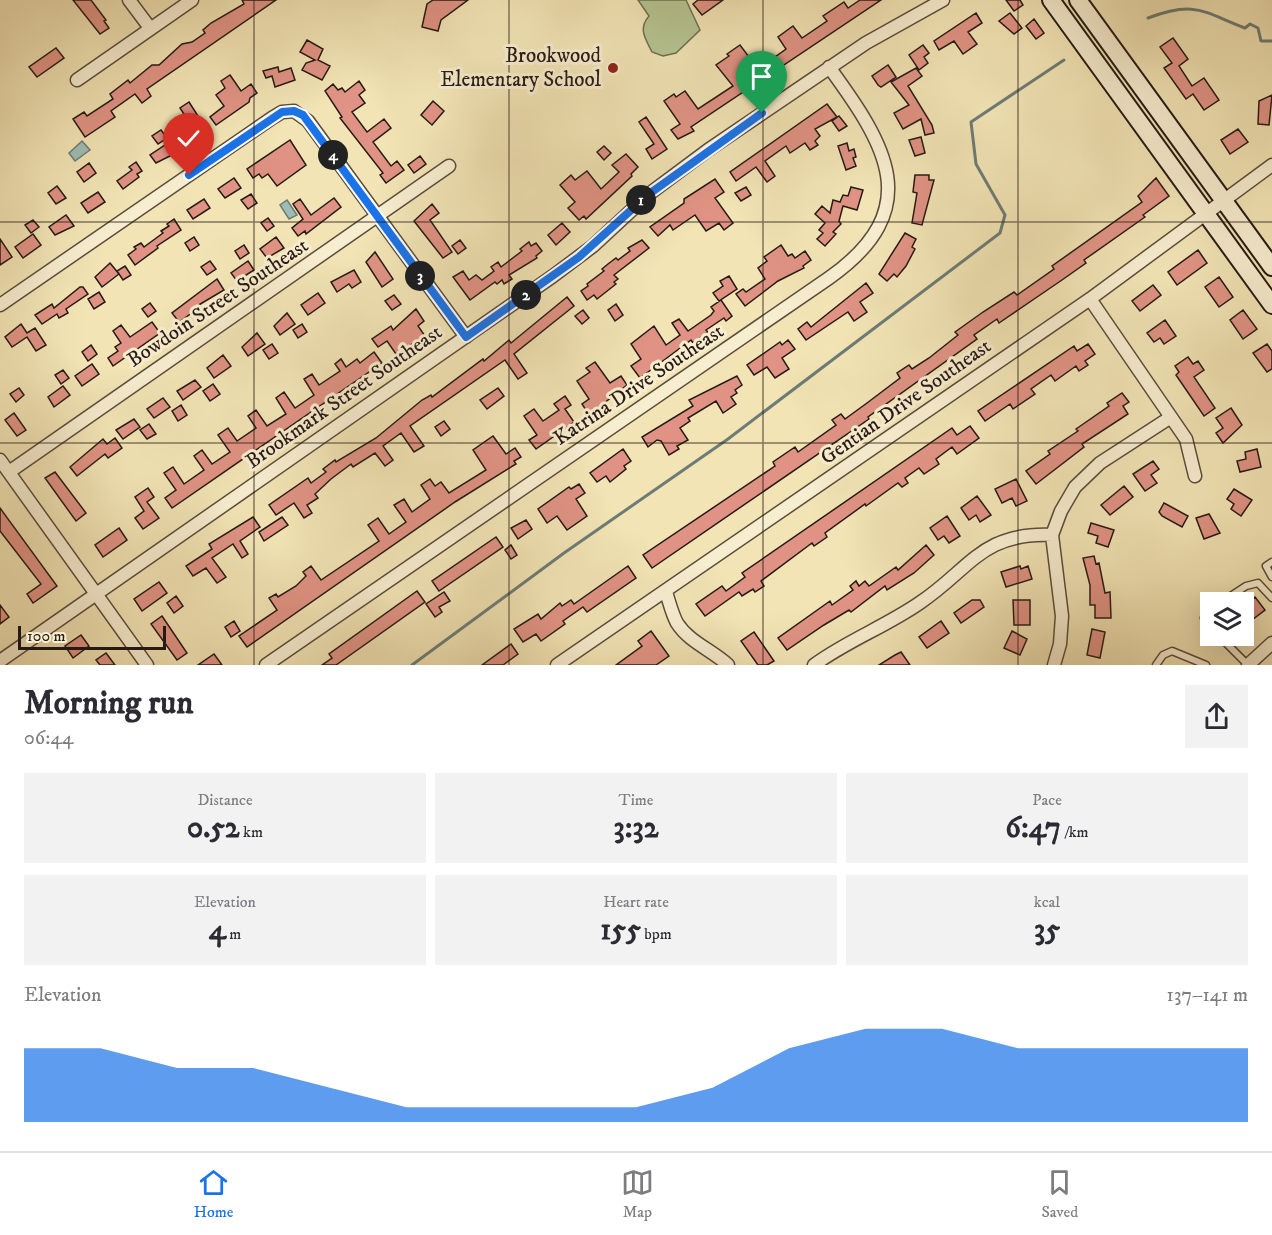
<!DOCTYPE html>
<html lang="en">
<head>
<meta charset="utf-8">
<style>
  body { margin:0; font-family:"IM FELL DW Pica",serif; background:#f2f2f3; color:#2b2b33; height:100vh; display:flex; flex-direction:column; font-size:22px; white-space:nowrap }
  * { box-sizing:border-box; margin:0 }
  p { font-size:20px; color:#7c7c81 }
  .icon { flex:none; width:33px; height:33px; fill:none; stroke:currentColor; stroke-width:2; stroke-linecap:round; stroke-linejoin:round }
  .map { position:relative; height:665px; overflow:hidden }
  .panel { display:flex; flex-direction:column; background:#fff; flex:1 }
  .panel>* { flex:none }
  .buttons { position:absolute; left:1200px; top:592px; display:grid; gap:12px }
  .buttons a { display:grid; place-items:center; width:54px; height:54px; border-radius:0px; background:#fff; box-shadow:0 6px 24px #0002; font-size:30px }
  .scale { position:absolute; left:18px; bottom:15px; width:148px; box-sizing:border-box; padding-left:6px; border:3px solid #261a14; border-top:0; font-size:16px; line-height:21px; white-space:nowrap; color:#261a14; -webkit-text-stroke:4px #f7edcf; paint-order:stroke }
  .pin { position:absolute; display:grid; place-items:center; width:51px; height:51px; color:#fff; margin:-62px -26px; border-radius:50% 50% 50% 0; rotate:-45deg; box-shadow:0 0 6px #0007 }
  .pin .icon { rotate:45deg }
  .km { position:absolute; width:30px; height:30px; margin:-15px; border-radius:50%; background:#222; color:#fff; font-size:16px; line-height:30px; text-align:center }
  .round { display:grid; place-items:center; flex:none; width:63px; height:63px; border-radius:0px; background:#f2f2f3 }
  .summary { display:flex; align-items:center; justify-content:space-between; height:102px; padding:0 24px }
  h1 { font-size:33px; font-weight:700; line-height:45px }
  .metrics { display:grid; grid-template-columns:repeat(3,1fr); gap:9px; height:102px; padding:6px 24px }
  .metrics div { display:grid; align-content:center; border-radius:0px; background:#f2f2f3; text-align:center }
  .metrics b { font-size:30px; font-weight:700 }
  .metrics small { font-size:16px; font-weight:400 }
  .metrics p { font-size:16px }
  .chart { height:168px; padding:12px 24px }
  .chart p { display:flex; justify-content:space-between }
  .chart svg { width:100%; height:108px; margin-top:6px; fill:#1a73e8; opacity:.7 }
  .dock { display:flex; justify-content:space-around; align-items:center; height:84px; border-top:2px solid #e1e1e2; background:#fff; font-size:16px; color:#7c7c81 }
  .dock a { display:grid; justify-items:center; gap:3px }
  .dock .active { color:#1a73e8 }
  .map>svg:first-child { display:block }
  .green { fill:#b5c592; stroke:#6e7053; stroke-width:1.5 }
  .water { fill:#9dbdb6; stroke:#6d7c75; stroke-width:1.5 }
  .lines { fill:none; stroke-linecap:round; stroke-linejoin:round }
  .stream { stroke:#6d7c75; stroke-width:3 }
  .building { fill:#e09384; stroke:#261a14; stroke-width:1.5 }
  .lane-casing { stroke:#594c3c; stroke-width:9 }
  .street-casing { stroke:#594c3c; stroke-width:15 }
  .secondary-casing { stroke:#261a14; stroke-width:20 }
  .lane { stroke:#f7edcf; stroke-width:6 }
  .street { stroke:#f7edcf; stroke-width:12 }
  .secondary { stroke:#f7edcf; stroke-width:16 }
  .route-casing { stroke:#fff; stroke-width:12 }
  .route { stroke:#1a73e8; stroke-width:8 }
  .grid { fill:none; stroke:#261a14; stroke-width:1.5; stroke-opacity:0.55 }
  .poi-dot { fill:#8f2418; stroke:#f7edcf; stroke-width:2 }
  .labels { text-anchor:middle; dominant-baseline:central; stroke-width:6; stroke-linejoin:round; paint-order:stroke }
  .poi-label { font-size:21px; fill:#261a14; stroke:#f7edcf; text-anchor:end }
  .street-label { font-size:21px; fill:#261a14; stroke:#f7edcf }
</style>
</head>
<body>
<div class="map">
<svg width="1272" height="665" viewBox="0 0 1272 665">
  <rect width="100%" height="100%" fill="#f2e4b5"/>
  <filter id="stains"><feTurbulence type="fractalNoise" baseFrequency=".00333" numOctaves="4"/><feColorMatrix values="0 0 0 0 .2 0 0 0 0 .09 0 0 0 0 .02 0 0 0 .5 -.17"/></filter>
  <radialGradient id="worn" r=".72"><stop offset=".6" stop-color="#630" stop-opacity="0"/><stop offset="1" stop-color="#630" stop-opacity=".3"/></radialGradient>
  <!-- green -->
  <path class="green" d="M638,0h48l14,30 -24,23 -13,3 -11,-4c-7,-14 -14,-23 -3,-36z"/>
  <!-- water -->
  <path class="water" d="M82,141l8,9 -15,11 -6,-8z
    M287,200l10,15 -8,4 -9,-14z"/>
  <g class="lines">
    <!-- stream -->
    <path class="stream" d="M1148,18c48,-18 55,-6 97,10l5,-4 8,4 3,13h11
      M412,665l152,-112 164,-114 272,-206 5,-18 -29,-51 -5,-42 93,-62"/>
  </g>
  <!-- building -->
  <path class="building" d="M73,0h18l15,20 -2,1 5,7 -9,6z
    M242,0h34l-129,89 4,7 -9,7 -7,-9 -24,17 4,6 -30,20 -12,-18 11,-7 3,4 26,-17 -3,-5 18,-14 2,3 22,-18h7l23,-21 10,-2 13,-9 -2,-3 8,-7 33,-19z
    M433,0h35l-27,20 -3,11 -16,-4 5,-23z
    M698,0h25l-21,15 -9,-11z
    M860,0h21l-190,127 3,4 -16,8 -7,-9 9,-6 -16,-23 10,-7 2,3 9,-6 13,18 35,-23 -17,-21 13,-9 -2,-2 13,-9 18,24 28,-20 -8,-12 15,-11 9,12 25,-17 -4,-5 21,-14 4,6z
    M1006,0h14l3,5 -9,6z
    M976,13l6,10 -14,9 9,12 -14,10 -9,-13 -15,9 -5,-9z
    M1010,13l12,15 -8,6 -15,-13z
    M1034,19l10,14 -8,6 -10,-13z
    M1173,38l15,21 -9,7 13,20 12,-8 15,22 -15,10 -11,-16 -7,5 -22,-31 8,-5 -12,-16z
    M307,40l16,9 -5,11 12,6 -8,14 -20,-10 4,-7 9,-3 -15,-8z
    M923,45l6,8 -5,4 4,6 -9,7 -10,-15z
    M56,48l8,10 -27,19 -8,-10z
    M888,65l8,12 -15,10 -3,-2 -6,-9z
    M278,67l1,5 12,-4 4,12 -20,7 -3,-11 -6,2 -3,-7z
    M916,68l6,8 -14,10 24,39 2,8 -9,2 -4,-16 -18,10 -9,-16 15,-8 -18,-23z
    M230,75l11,16 10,-7 6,9 -7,5 -1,4 -33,23 -6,-8 14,-11 -8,-11 9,-7 -4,-7z
    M359,81l6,9 -6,5 6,8 -13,9 15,20 17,-13 7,9 -18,14 18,24 6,-5 7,9 -18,13 -6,-8 3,-2 -43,-55 2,-1 -17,-26 8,-7 5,6 4,-2 3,4z
    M1272,95l-3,30 -11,-1 1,-23z
    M433,101l11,10 -12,14 -11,-10z
    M189,102l9,14 -9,6 -9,-14z
    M827,104l10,13 -22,12 5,7 -5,5 3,4 -8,5 -5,-7 -15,10 -4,-7 -21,15 10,15 -8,6 -11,-15 -20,14 -6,-9z
    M839,116l8,10 -8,5 -7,-10z
    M646,117l21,32 -15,10 -6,-10 8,-5 -15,-22z
    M195,122l7,10 -16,11 -6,-11z
    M1238,129l10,13 -18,12 -9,-14z
    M161,130l6,8 -9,6 -6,-8z
    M921,137l4,16 -10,3 -6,-16z
    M290,140l16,25 -29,21 -9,-12 -6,4 -3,-4 -6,4 -6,-9z
    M847,143l2,8 5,-2 2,8 -3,1 3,8 -10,4 -8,-24z
    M165,145l7,10 -16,8 -6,-8z
    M604,146l7,7 -7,7 -7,-8z
    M626,154l12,13 -7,7 1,2 -46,43 -2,-3 -5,4 -11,-12 7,-6 -15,-17 11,-10 4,5 12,-9 14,18 18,-17 -7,-7z
    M420,156l6,8 -12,9 -6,-8z
    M136,162l6,9 -5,3 2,3 -16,12 -6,-8 15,-11 -3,-3z
    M89,163l7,10 -12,9 -7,-10z
    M915,175h14v5h5l-12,45 -10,-2 5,-30 -4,-1z
    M234,178l7,10 -16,10 -7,-9z
    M1156,178l13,18 -26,19 2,2 -61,43 2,3 -24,17 -63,43 -2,-4 -23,16 3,4 -109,78 1,2 -217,149 -9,-13 132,-89 -2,-4 22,-15 3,5 38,-27 -4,-5 9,-6 4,5 22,-16 33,-25 -3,-5 12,-8 3,4 17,-11 29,-23 -3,-3 28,-20 31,-20 3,3 37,-26 -2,-3 90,-64 -4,-6z
    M715,179l9,13 -9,6 18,25 -9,7 -5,-7 -13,8 -11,-16 -22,15 -3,-5 -12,11 -8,-9 34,-24v-4z
    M57,186l9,12 -10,6 -8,-11z
    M746,187l5,8 -10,6 -6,-8z
    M851,187l12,3 -6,20 -14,-4 -4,15 2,3 -8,8 3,2 -11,12 -8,-7 6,-6 -4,-3 6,-7 -10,-9 7,-8 8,7 3,-13 7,2 3,-7 5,1z
    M98,192l7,10 -17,11 -7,-10z
    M251,194l6,9 -9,6 -7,-9z
    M334,198l7,9 -35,27 -1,-3 -7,5 -6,-8 11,-9 -10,-15 7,-5 11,16z
    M204,199l6,9 -17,11 -6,-9z
    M432,204l7,9 -9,7 22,32 -9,6 -29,-37z
    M66,215l8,11 -19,9 -6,-8z
    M268,218l6,8 -7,5 -6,-8z
    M174,219l7,11 -24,16 1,2 -23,17 -7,-10 8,-6 -2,-2 7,-4 3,4 19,-14 -2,-2 8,-5 -2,-2z
    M33,220l6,7 -8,6 -6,-8z
    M562,223l8,9 -14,13 -8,-10z
    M905,233l11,6 -4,8 3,2 -9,17 -9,11 -3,-3 -7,7 -8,-7z
    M33,234l8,11 -18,13 -8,-11z
    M194,237l5,8 -9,6 -5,-8z
    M276,237l8,11 -17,10 -7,-9z
    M0,239l12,18 -12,8z
    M460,240l6,8 -8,6 -6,-8z
    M642,240l7,8 -35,27 4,4 -4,3 2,2 -19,15 -3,-4 -7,5 -6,-9 7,-5 -1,-2 17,-13 -2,-2 6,-5 8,-6 2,2 12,-9 -2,-3z
    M529,242l2,4 5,-3 6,8 -6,5 1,2 -28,17 3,4 -8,5 -2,-4 -5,4 -2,-2 -25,18 -17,-23 10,-6 6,9 7,-5 6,5 12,-9 -3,-4 7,-5 3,5 21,-16 -2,-2z
    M244,245l5,8 -9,6 -5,-8z
    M781,245l7,11 4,-2 3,4 10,-7 6,9 -8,6 1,2 -26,13 -33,25 -9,-12 7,-5 3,3 19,-13 -7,-11 9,-7 -3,-4z
    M1198,250l9,13 -30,22 -9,-13z
    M375,252l18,27 -11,8 -16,-25z
    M210,261l6,8 -9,6 -6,-8z
    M248,261l6,9 -17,11 -6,-8z
    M110,263l9,11 -17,13 -7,-10z
    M125,266l6,9 -8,5 -6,-9z
    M354,270l7,12 -9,6 -3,-4 -12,8 -6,-10z
    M729,276l8,13 -18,12 -6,-8 10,-7 -3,-5z
    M1219,277l14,20 -14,10 -14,-20z
    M217,279l7,11 -27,16 2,2 -20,14 -7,-9z
    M866,283l7,10 -13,9 7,10 -13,9 -6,-9 -42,28 -8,-11 9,-7 4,5z
    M1153,285l8,10 -21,16 -8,-10z
    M80,287h3l5,7 -22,15 2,4 -9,5 -2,-4 -15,10 -7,-9 17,-11 2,4z
    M99,292l6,10 -11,7 -6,-10z
    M318,293l7,10 -17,12 -7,-10z
    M394,295l7,9 -9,6 -7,-9z
    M567,297l7,9 -60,48 13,19 -9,6 -13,-19 -95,66 14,20 -10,6 -13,-19 -18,13 10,14 -8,6 -10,-13 -22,14 -2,-3 -20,15 -16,15 3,4 -11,7 5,8 -8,5 -10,-15 -18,12 -7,-10 39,-27 3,5 15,-11 -3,-3 12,-9 1,2 40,-24 46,-38 9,-5 1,2 51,-38 1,2 25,-21 2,3z
    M721,300l11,16 -6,5 -2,-3 -18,12 2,2 -15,11 -2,-3 -51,38 -9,-12 10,-7 -10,-15 23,-18 12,19 14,-10 -8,-12 7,-4 9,12 23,-16 3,-4 -3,-4z
    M150,303l6,8 -8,6 -6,-8z
    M616,304l7,11 -8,6 -7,-11z
    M416,309l8,12 -6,5 7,10 -29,18 -9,-13 -9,6 -6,-8 19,-13 2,4z
    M583,310l6,8 -7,6 -7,-8z
    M1243,310l14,19 -14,10 -13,-19z
    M287,313l8,11 -15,11 -6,-9z
    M1165,320l11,16 -12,8 -4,-6 -6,4 -7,-9z
    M152,322l8,11 -47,33 -5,-8 10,-7 -3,-4 6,-4 -8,-12 8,-6 9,12z
    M21,324l6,9 8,-5 11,17 -10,6 -9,-14 -15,10 -7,-10z
    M302,324l5,8 -9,6 -5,-8z
    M257,333l8,11 -17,12 -6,-9z
    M788,340l7,9 -13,9 7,11 -14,9 -8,-11 -13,8 -7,-10 33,-23 2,3z
    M272,344l6,9 -9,6 -6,-9z
    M1088,344l7,10 -10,7 3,4 -9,6 -3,-5 -21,15 -4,-6 -20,14 4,5 -22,15 -3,-5 -25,17 -7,-10 96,-65 3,5z
    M1267,344l5,7v18l-5,3 -14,-19z
    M91,345l6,9 -9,7 -6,-9z
    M374,352l8,11 -210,145 -7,-10 11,-8 -12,-17 9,-6 11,17 20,-14 -10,-14 8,-6 10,14 18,-12 -12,-17 10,-7 9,13 19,-13 -8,-12 8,-6 11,16 19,-12 -10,-16 8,-6 11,16 19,-13 -10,-16 8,-5 7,11 21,-14 -5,-7 6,-5 5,8 11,-8 3,4z
    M223,355l8,11 -17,12 -7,-10z
    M1188,357l5,7 5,-3 6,9 -10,7 21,31 -11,8 -28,-41 3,-3 -4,-6z
    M595,362l15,21 11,-7 6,9 -38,30 -7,-11 7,-5 -12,-18 13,-9 -4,-4z
    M92,364l7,10 -17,12 -7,-10z
    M63,370l6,8 -8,6 -6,-9z
    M737,376l5,9 -7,5 2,3 -6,4 5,7 -13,9 -7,-12 -28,17 2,3 -10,7 8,12 -11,6 2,3 -10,6 -8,-14 -4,-1 -9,7 -6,-10 51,-31 -4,-6z
    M195,380l6,7 -18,13 -6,-9z
    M213,384l7,10 -10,7 -7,-10z
    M63,386l7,9 -16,12 -6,-10z
    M19,388l5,7 -8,7 -6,-8z
    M498,388l6,8 -17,13 -7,-9z
    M1122,393l7,9 -6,4 5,8 -46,30 2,3 -48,37 -10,-13 24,-17 -2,-3 30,-20 -2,-2 33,-23 -2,-3z
    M565,396l6,9 -6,4 9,13 -38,27 -7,-9 8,-5 -13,-19 10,-7 9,12 16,-11 -5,-6z
    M163,398l7,9 -16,11 -7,-9z
    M181,405l6,10 -9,6 -6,-10z
    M1231,408l11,17 -19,18 -7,-10 7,-5 -7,-10z
    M14,413l12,17 -9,6 -12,-16z
    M134,419l6,8 -17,12 -7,-9z
    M444,421l6,8 -9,7 -6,-9z
    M149,424l7,10 -9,5 -7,-9z
    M970,426l9,12 -22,16 -5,-7 -16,12 3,5 -15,10 -5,-6 -14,10 3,5 -6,4 -4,-4 -32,23 -1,-2 -40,29 2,4 -13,9 -2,-3 -51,38 3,5 -9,6 -2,-3 -11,7 -3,-4 -34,24 -9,-12 26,-18 4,5 19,-14 -3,-4 210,-145 5,7z
    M493,436l13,18 9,-6 6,9 -7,4 2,3 -61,38 -208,145 -8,-11 38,-26 -8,-12 7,-4 2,3 18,-11 10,-10 -3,-4 8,-6 10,14 58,-39 -11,-16 10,-7 11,16 17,-12 -12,-17 10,-6 8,13 18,-13 -9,-14 9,-6 5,7 6,-4 8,11 37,-23 -13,-20z
    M115,438l7,10 -14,10 -3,-4 -28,22 -7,-9 33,-28 4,5z
    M623,449l8,12 -7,5 2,3 -16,13 -4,-6 -9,6 -7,-9z
    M1257,449l4,18 -21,5 -3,-11 9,-2 -1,-7z
    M1153,461l6,8 -8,6 6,8 -12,8 -12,-17z
    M55,472l31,41 -10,8 -31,-43z
    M1016,479l11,22 -11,5 -4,-8 -10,5 -7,-14z
    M579,484l6,9 -9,6 11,17 -20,14 -10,-14 -10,7 -9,-14 31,-22 2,2z
    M1124,486l9,11 -23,18 -9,-10z
    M148,488l6,9 -7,5 12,16 -16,11 -8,-11 9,-7 -9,-14z
    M1234,489l18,11 -11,16 -10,-7 3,-5 -7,-5z
    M977,496l14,19 -11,7 -4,-7 -7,5 -8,-12z
    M1164,503l24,13 -6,11 -20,-11 -3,-4z
    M0,508l57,78 -24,17 -6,-9 14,-10 -41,-53z
    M1209,514l11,19 -16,6 -8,-21z
    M947,516l13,20 -11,7 -5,-7 -6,4 -8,-12z
    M253,517l7,10 -20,14 8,13 -6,4 -9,-14 -21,14 14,19 -9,6 -11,-15 -13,8 -7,-10 26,-17 -3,-5z
    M282,517l6,8 -24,16 -5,-9z
    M526,520l6,9 -14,10 -7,-11z
    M1091,523l23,7 -6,17 -12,-4 2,-7 -10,-3z
    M119,528l8,12 -24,17 -8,-12z
    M496,537l7,10 -64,44 -7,-10z
    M511,545l6,10 -6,4 -6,-9z
    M926,545l8,10 -20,18 -27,17 -2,-4 -34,26 -2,-2 -25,15 -37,25 -9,-12 52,-37 2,4 21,-15 -3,-4 6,-5 3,5 6,-5 4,5 27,-19 2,3z
    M1094,556l2,8 3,-1 6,30 5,-1 1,26h-16v-13h-5v-20l-7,-27z
    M628,566l8,12 -49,34 -4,-5 -20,14 2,3 -24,17 -5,-7 -13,8 -9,-13 24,-15 3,5 19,-16 2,3 9,-6 3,4z
    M1020,566l1,3 7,-3 4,13 -26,8 -5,-15z
    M159,582l8,11 -25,18 -8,-12z
    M417,591l8,11 -89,63h-14l10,-7 -3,-4z
    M444,592l6,9 -11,6 3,5 -7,5 -9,-13z
    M176,596l7,10 -9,7 -7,-10z
    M1255,597l10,13 -21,16v-20z
    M972,600h8l4,7 -23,16 -7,-10z
    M1013,600h17v25h-16z
    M0,605l9,12 -9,7z
    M162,616l25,37 -10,7 -26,-36z
    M234,621l6,10 -9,6 -6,-10z
    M941,621l8,12 -22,15 -8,-11z
    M1092,629l13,3 -5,26 -13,-3z
    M651,631l18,25 -13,9h-40l26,-19 -4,-5z
    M1012,631l15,8 -7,16 -16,-7z
    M754,632l20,29 -7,4h-9l-17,-24z
    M81,635l8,11 -16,12 -8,-12z
    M511,644l7,10 -15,11h-21z
    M901,652l9,13h-31l16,-10z
    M106,653l9,12h-15l-4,-5z
    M214,654l8,11h-24z"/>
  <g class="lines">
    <defs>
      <path id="lane" d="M1272,562l-6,4 6,11
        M1220,603l26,-17 12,-3 14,15
        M1210,610l-6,8 6,8
        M1219,636l29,29
        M1156,665l7,-10 9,-4 34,14"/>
      <path id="street" d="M129,0l21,28
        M77,80l115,-80
        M1090,299l96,140 9,37
        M0,305l272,-187 10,-6 12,-1 14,10 158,216
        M0,460l147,205
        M9,472l440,-306
        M666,592c3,9 6,22 11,31 12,19 35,27 51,42
        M0,661l553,-385 40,-30 56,-52 59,-44 158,-107 77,-43
        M266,665l563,-387c98,-69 57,-133 0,-211
        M557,665l533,-366 182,-134
        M814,665c34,-25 73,-39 107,-63 50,-34 61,-70 131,-67
        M1054,665l6,-21 2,-28 -10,-81 9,-24 14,-24 25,-24 71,-46
        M1248,665l24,-22"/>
      <path id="secondary" d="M1051,0l221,305
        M1078,0l194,267"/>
    </defs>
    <!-- lane casing -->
    <use href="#lane" class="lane-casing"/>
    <!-- street casing -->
    <use href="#street" class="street-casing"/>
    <!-- secondary casing -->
    <use href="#secondary" class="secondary-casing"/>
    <!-- lane -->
    <use href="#lane" class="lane"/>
    <!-- street -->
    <use href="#street" class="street"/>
    <!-- secondary -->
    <use href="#secondary" class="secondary"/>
  </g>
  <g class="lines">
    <defs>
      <path id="route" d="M189,175l93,-63 12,-1 9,4 163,222 113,-80 70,-63 113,-81"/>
    </defs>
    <!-- route casing -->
    <use href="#route" class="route-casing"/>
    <!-- route -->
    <use href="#route" class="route"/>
  </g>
  <!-- grid -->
  <path class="grid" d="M254,0v665M509,0v665M763,0v665M1018,0v665M0,222h1272M0,443h1272"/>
  <!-- markers -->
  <circle class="poi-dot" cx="613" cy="68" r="6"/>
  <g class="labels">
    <!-- poi labels -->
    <g class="poi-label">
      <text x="601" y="56">Brookwood<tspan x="601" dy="24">Elementary School</tspan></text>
    </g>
    <!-- street labels -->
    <g class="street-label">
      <text transform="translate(218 303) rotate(-34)">Bowdoin Street Southeast</text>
      <text transform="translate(639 385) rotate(-34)">Katrina Drive Southeast</text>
      <text transform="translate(344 397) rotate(-35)">Brookmark Street Southeast</text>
      <text transform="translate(906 402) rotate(-35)">Gentian Drive Southeast</text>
    </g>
  </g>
  <rect width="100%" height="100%" filter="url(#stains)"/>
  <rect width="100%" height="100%" fill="url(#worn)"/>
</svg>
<div class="buttons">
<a><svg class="icon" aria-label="layers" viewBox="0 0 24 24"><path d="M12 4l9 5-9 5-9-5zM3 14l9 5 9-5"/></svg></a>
</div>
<div class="scale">100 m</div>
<div class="pin" style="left:762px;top:113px;background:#1e9e55"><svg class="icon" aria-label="arrive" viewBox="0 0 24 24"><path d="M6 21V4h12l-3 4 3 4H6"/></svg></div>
<div class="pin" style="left:189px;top:175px;background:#d93025"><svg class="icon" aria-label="check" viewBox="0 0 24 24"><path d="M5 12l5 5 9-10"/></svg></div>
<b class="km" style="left:641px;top:200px">1</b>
<b class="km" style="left:526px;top:295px">2</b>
<b class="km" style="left:420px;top:276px">3</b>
<b class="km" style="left:333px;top:155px">4</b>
</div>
<section class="panel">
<div class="summary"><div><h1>Morning run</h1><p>06:44</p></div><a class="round"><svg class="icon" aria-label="share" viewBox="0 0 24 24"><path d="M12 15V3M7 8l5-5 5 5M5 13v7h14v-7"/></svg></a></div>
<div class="metrics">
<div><p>Distance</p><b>0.52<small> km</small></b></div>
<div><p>Time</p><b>3:32</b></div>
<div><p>Pace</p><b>6:47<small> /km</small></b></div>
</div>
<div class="metrics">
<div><p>Elevation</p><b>4<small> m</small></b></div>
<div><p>Heart rate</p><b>155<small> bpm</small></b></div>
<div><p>kcal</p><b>35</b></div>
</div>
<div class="chart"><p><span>Elevation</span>137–141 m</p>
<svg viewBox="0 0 160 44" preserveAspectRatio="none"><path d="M0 44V14L10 14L20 22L30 22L40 30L50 38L60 38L70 38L80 38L90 30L100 14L110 6L120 6L130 14L140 14L150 14L160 14V44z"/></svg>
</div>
</section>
<nav class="dock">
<a class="active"><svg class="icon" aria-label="home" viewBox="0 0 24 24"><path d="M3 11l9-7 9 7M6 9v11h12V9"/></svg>Home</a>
<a><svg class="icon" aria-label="map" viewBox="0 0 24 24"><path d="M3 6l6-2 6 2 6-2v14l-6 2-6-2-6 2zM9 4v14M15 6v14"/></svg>Map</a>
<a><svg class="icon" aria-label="saved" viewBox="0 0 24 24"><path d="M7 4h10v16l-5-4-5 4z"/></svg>Saved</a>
</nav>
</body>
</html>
